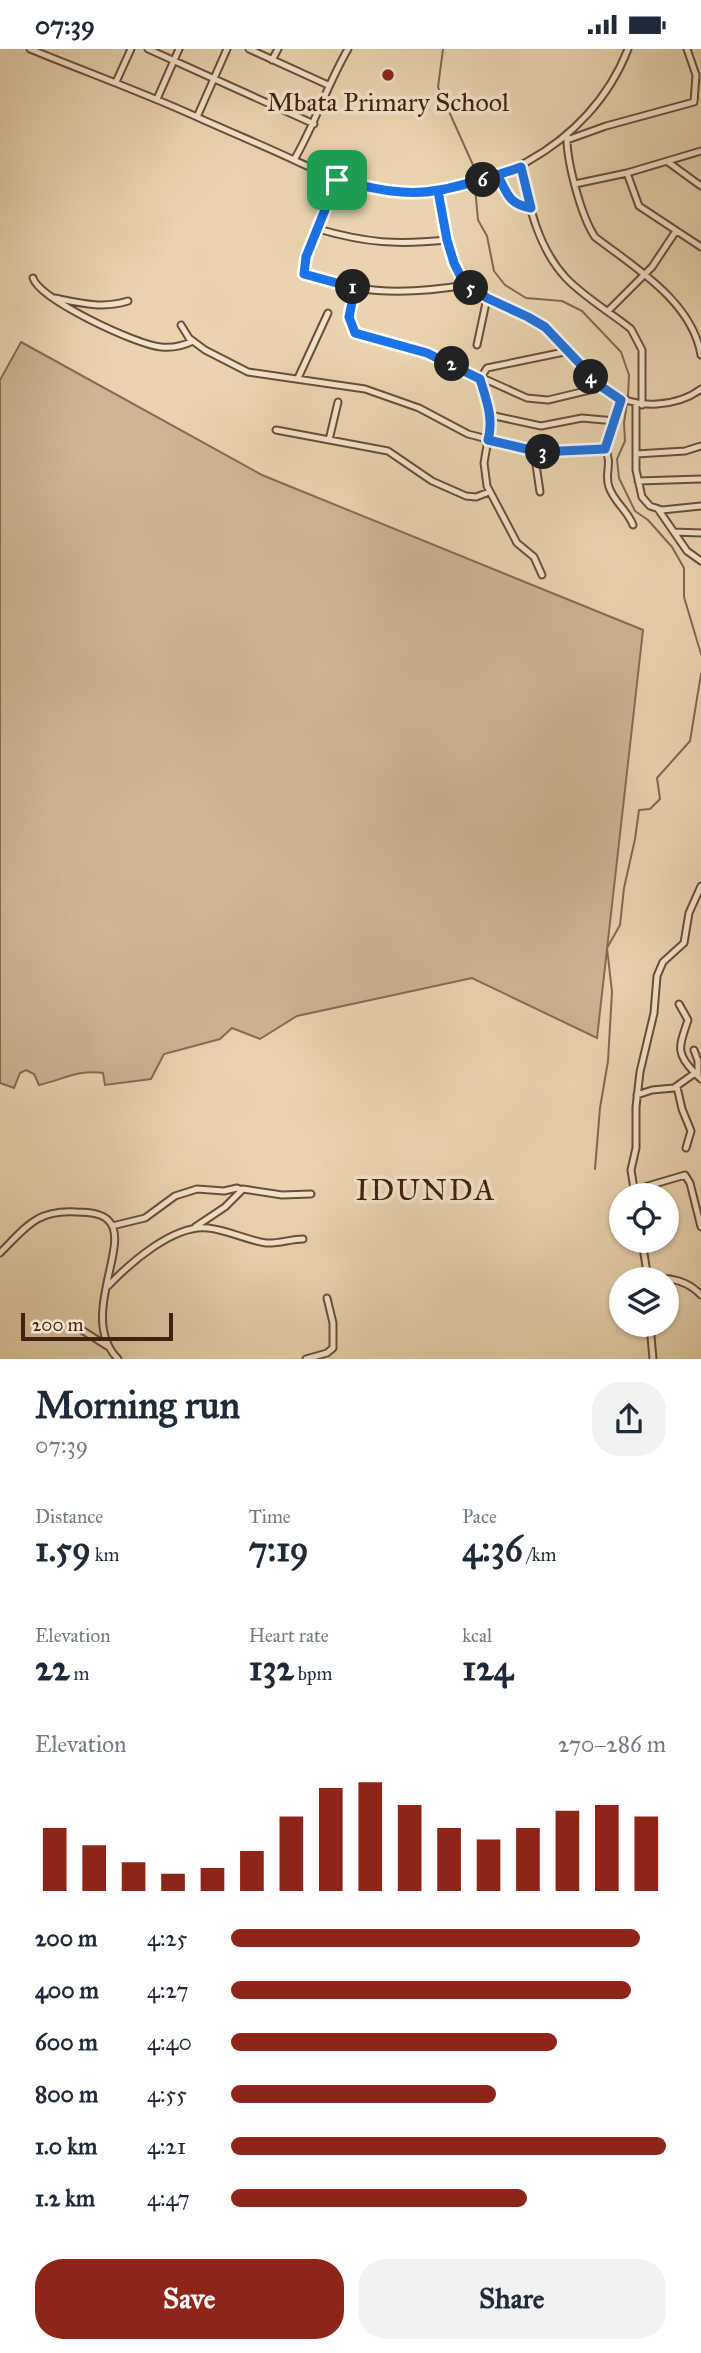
<!DOCTYPE html>
<html lang="en">
<head>
<meta charset="utf-8">
<style>
  body { margin:0; font-family:"IM FELL Great Primer",serif; background:#f2f2f3; color:#1f2937; height:100vh; display:flex; flex-direction:column; font-size:26px; white-space:nowrap }
  * { box-sizing:border-box; margin:0 }
  p { font-size:23px; color:#747a83 }
  .icon { flex:none; width:38px; height:38px; fill:none; stroke:currentColor; stroke-width:2; stroke-linecap:round; stroke-linejoin:round }
  .map { position:relative; height:1310px; overflow:hidden }
  .sheet { display:flex; flex-direction:column; background:#fff; flex:1 }
  .sheet>* { flex:none }
  .controls { position:absolute; left:609px; top:1134px; display:grid; gap:14px }
  .controls a { display:grid; place-items:center; width:70px; height:70px; border-radius:50%; background:#fff; box-shadow:0 2px 5px #0004; font-size:35px }
  .scale { position:absolute; left:21px; bottom:18px; width:152px; box-sizing:border-box; padding-left:7px; border:4px solid #3f220f; border-top:0; font-size:19px; line-height:24px; white-space:nowrap; color:#3f220f; -webkit-text-stroke:5px #f1e3cb; paint-order:stroke }
  .pin { position:absolute; display:grid; place-items:center; width:60px; height:60px; color:#fff; margin:-30px; border-radius:14px; box-shadow:0 4px 10px #0006 }
  .km { position:absolute; width:35px; height:35px; margin:-18px; border-radius:50%; background:#222; color:#fff; font-size:19px; line-height:35px; text-align:center }
  .round { display:grid; place-items:center; flex:none; width:74px; height:74px; border-radius:28px; background:#f2f2f3 }
  .head { display:flex; align-items:center; justify-content:space-between; height:119px; padding:0 35px }
  h1 { font-size:38px; font-weight:800; line-height:52px }
  .figures { display:grid; grid-template-columns:repeat(3,1fr); gap:10px; height:119px; padding:7px 35px }
  .figures div { display:grid; align-content:center }
  .figures b { font-size:35px; font-weight:800 }
  .figures small { font-size:19px; font-weight:400 }
  .figures p { font-size:19px }
  .chart { height:196px; padding:14px 35px }
  .chart p { display:flex; justify-content:space-between }
  .chart svg { width:100%; height:126px; margin-top:7px; stroke:#8f2418; stroke-width:6 }
  .button { display:flex; gap:14px; margin-top:auto; padding:14px 35px }
  .button a { flex:1; height:80px; border-radius:28px; background:#8f2418; color:#fff; font-size:28px; font-weight:800; line-height:80px; text-align:center }
  .button a+a { background:#f2f2f3; color:#1f2937 }
  ul { padding:0 35px; list-style:none; font-size:23px }
  li { display:grid; grid-template-columns:112px 84px 1fr; align-items:center; height:52px }
  li i { height:18px; border-radius:9px; background:#8f2418 }
  .status { display:flex; justify-content:space-between; align-items:center; height:49px; padding:0 35px; background:#fff; direction:ltr }
  .status svg { height:19px; fill:currentColor }
  .map>svg:first-child { display:block }
  .green { fill:#ccb694; stroke:#866c52; stroke-width:2 }
  .lines { fill:none; stroke-linecap:round; stroke-linejoin:round }
  .stream { stroke:#82684f; stroke-width:2 }
  .minor-casing { stroke:#6a4e37; stroke-width:9 }
  .minor { stroke:#f1e3cb; stroke-width:5 }
  .route-casing { stroke:#fff; stroke-width:14 }
  .route { stroke:#1a73e8; stroke-width:9 }
  .poi-dot { fill:#8f2418; stroke:#f1e3cb; stroke-width:2.5 }
  .labels { text-anchor:middle; dominant-baseline:central; stroke-width:7; stroke-linejoin:round; paint-order:stroke }
  .poi-label { font-size:26px; fill:#3f220f; stroke:#f1e3cb }
  .quarter-label { font-size:30px; letter-spacing:2px; fill:#3f220f; stroke:#f1e3cb }
</style>
</head>
<body>
<div class="status"><b>07:39</b><svg viewBox="0 0 49 12"><path d="M0 12V9h3v3zM5 12V6h3v6zM10 12V3h3v9zM15 12V0h3v12zM26 1h20v11H26zM47 4h2v5h-2z"/></svg></div>
<div class="map">
<svg width="701" height="1310" viewBox="0 0 701 1310">
  <rect width="100%" height="100%" fill="#e9d4af"/>
  <filter id="stains"><feTurbulence type="fractalNoise" baseFrequency=".00286" numOctaves="4"/><feColorMatrix values="0 0 0 0 .2 0 0 0 0 .09 0 0 0 0 .02 0 0 0 .5 -.17"/></filter>
  <radialGradient id="worn" r=".72"><stop offset=".6" stop-color="#630" stop-opacity="0"/><stop offset="1" stop-color="#630" stop-opacity=".3"/></radialGradient>
  <!-- green -->
  <path class="green" d="M21,293l241,133 381,155 -46,408 -125,-60 -175,38 -37,23 -28,-11 -12,11 -56,15 -13,25 -46,6 -2,-12c-24,-4 -41,7 -64,12l-5,-11 -8,-4 -6,3 -6,15 -14,-5v-703z"/>
  <g class="lines">
    <!-- stream -->
    <path class="stream" d="M443,0l-5,38 35,78 5,55 9,16 7,35 11,14 21,13 36,3 20,10 39,41 8,23 -1,22
      M627,354l-3,20 1,18 -8,18 2,19 16,33 13,9 24,27 12,21v29l17,57
      M595,1120l5,-61 8,-47 4,-69 -5,-44 13,-23 4,-37 11,-49 4,-29 11,-1 10,-10 -3,-21 33,-37 11,-67"/>
    <defs>
      <path id="minor" d="M30,0c56,23 112,43 167,68 33,15 65,28 97,43 28,13 55,26 85,30 102,14 211,-43 249,-141
        M148,0l166,75
        M249,0l79,36
        M272,11l6,-11
        M116,33l15,-33
        M157,50l22,-50
        M197,68l30,-68
        M567,86c-1,25 14,81 28,102 39,30 97,64 106,118
        M567,91l39,-14 88,-24 2,-27 -9,-26
        M294,111c21,-36 33,-75 54,-111
        M668,113l33,24
        M521,118c8,39 17,81 45,111 18,19 44,34 65,51l11,21v55
        M627,124l12,33 62,41
        M498,127c10,19 11,27 33,32
        M337,131l-31,77 -2,17c18,1 35,11 53,14 36,6 73,3 109,-3
        M575,135l52,-11 74,-22
        M438,142c5,25 8,72 26,91 19,22 52,26 75,41 43,29 57,85 118,81 16,-1 31,-5 44,-15
        M318,180c49,14 78,16 129,11
        M33,229c7,22 104,67 128,69 10,1 22,-1 32,-6
        M355,239c-4,16 -12,36 4,47l68,18 100,45 21,2 54,-13
        M55,249c25,5 48,11 73,3
        M608,262l44,-44 24,-36
        M181,276l8,13 16,12 43,22 117,17 54,19 49,26 66,17 71,-2 16,-49
        M477,296l10,-47
        M298,329l30,-65
        M636,356v65l6,27 8,9 12,4 39,-4
        M490,366l51,11 41,-8 33,3
        M276,381l112,21 44,30 34,15 10,1 13,-5
        M329,391l9,-38
        M605,400c8,14 -1,25 4,38 5,15 19,24 24,38
        M534,402l6,41
        M636,405l49,-3 16,-5
        M638,432l63,-2
        M658,460l29,42 14,10
        M674,483l27,1
        M542,526l-8,-18 -17,-14 -30,-57 -3,-23 7,-41 -11,-43 7,-11 82,-17
        M679,955l9,16c-8,25 -14,32 7,53
        M694,1001l4,11v15
        M677,1038l5,22 9,22 -5,17
        M637,1046l15,-5 22,-2 21,-15 6,6
        M634,1141l51,-15 5,8 11,44
        M635,1146l-4,-25 5,-22v-41l4,-35 14,-59 3,-37 6,-14 21,-19 5,-30 12,-27
        M112,1177l33,-8 30,-22 22,-7 27,2 13,-3 5,2
        M195,1178l30,-20 18,-18 39,6 29,-1
        M642,1192l6,38
        M0,1204c26,-26 37,-44 77,-41 9,0 24,1 31,8 25,23 -31,97 10,139
        M652,1230c18,-3 37,3 49,16
        M108,1237c22,-23 66,-62 100,-58 20,2 38,12 58,15 12,1 25,-4 37,-4
        M74,1276l33,21
        M650,1276l3,34
        M306,1310l21,-6 6,-5v-25l-6,-25"/>
    </defs>
    <!-- minor casing -->
    <use href="#minor" class="minor-casing"/>
    <!-- minor -->
    <use href="#minor" class="minor"/>
  </g>
  <g class="lines">
    <defs>
      <path id="route" d="M337,131l-31,77 -2,17 51,14 -6,29 6,16 72,20 53,26c6,20 14,39 8,61l51,12 66,-3 16,-49 -19,-13 -57,-60 -17,-10 -41,-19 -24,-17 -9,-18 -7,-23 -9,-49c28,-7 56,-14 83,-24l10,41c-22,-4 -23,-13 -33,-32 -20,4 -39,11 -59,14 -34,7 -68,-2 -102,-10"/>
    </defs>
    <!-- route casing -->
    <use href="#route" class="route-casing"/>
    <!-- route -->
    <use href="#route" class="route"/>
  </g>
  <!-- markers -->
  <circle class="poi-dot" cx="388" cy="26" r="7"/>
  <g class="labels">
    <!-- poi labels -->
    <g class="poi-label">
      <text x="388" y="53">Mbata Primary School</text>
    </g>
    <!-- quarter labels -->
    <g class="quarter-label">
      <text x="426" y="1141">IDUNDA</text>
    </g>
  </g>
  <rect width="100%" height="100%" filter="url(#stains)"/>
  <rect width="100%" height="100%" fill="url(#worn)"/>
</svg>
<div class="controls">
<a><svg class="icon" aria-label="locate" viewBox="0 0 24 24"><circle cx="12" cy="12" r="6"/><path d="M12 2v4M12 18v4M2 12h4M18 12h4"/></svg></a>
<a><svg class="icon" aria-label="layers" viewBox="0 0 24 24"><path d="M12 4l9 5-9 5-9-5zM3 14l9 5 9-5"/></svg></a>
</div>
<div class="scale">200 m</div>
<div class="pin" style="left:337px;top:131px;background:#1e9e55"><svg class="icon" aria-label="arrive" viewBox="0 0 24 24"><path d="M6 21V4h12l-3 4 3 4H6"/></svg></div>
<b class="km" style="left:353px;top:238px">1</b>
<b class="km" style="left:452px;top:315px">2</b>
<b class="km" style="left:543px;top:403px">3</b>
<b class="km" style="left:591px;top:328px">4</b>
<b class="km" style="left:471px;top:239px">5</b>
<b class="km" style="left:483px;top:131px">6</b>
</div>
<section class="sheet">
<div class="head"><div><h1>Morning run</h1><p>07:39</p></div><a class="round"><svg class="icon" aria-label="share" viewBox="0 0 24 24"><path d="M12 15V3M7 8l5-5 5 5M5 13v7h14v-7"/></svg></a></div>
<div class="figures">
<div><p>Distance</p><b>1.59<small> km</small></b></div>
<div><p>Time</p><b>7:19</b></div>
<div><p>Pace</p><b>4:36<small> /km</small></b></div>
</div>
<div class="figures">
<div><p>Elevation</p><b>22<small> m</small></b></div>
<div><p>Heart rate</p><b>132<small> bpm</small></b></div>
<div><p>kcal</p><b>124</b></div>
</div>
<div class="chart"><p><span>Elevation</span>270–286 m</p>
<svg viewBox="0 0 160 44" preserveAspectRatio="none"><path d="M5 44V22M15 44V28M25 44V34M35 44V38M45 44V36M55 44V30M65 44V18M75 44V8M85 44V6M95 44V14M105 44V22M115 44V26M125 44V22M135 44V16M145 44V14M155 44V18"/></svg>
</div>
<ul>
<li><b>200 m</b>4:25<i style="width:94%"></i></li>
<li><b>400 m</b>4:27<i style="width:92%"></i></li>
<li><b>600 m</b>4:40<i style="width:75%"></i></li>
<li><b>800 m</b>4:55<i style="width:61%"></i></li>
<li><b>1.0 km</b>4:21<i style="width:100%"></i></li>
<li><b>1.2 km</b>4:47<i style="width:68%"></i></li>
</ul>
<div class="button"><a>Save</a><a>Share</a></div>
</section>
</body>
</html>
